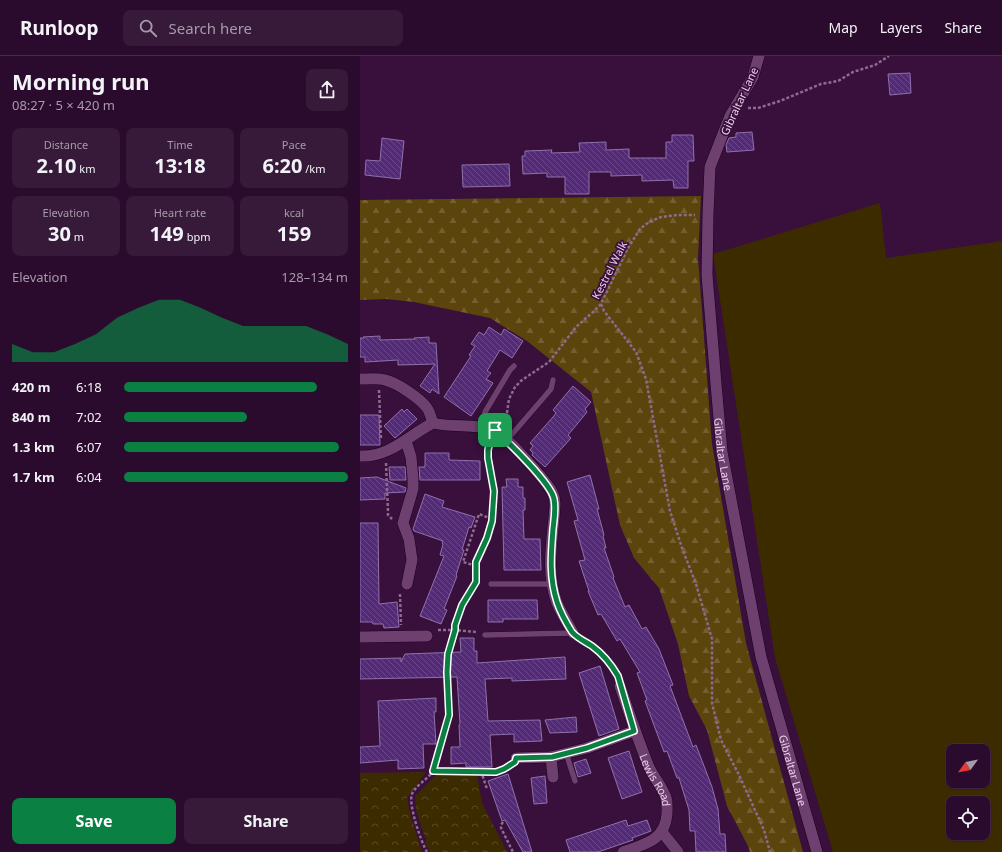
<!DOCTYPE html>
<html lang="en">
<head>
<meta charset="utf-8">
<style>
  body { margin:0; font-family:"Noto Sans",sans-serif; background:#371939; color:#f1f3f6; height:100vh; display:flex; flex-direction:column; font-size:15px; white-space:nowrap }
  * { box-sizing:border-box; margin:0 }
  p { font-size:13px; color:#a69baa }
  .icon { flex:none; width:22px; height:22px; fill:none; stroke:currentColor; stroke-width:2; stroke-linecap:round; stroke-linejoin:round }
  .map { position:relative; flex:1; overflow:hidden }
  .details { display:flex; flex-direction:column; background:#2b0b2d; width:360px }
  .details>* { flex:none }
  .needle { width:26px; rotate:237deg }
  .tools { position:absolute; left:586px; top:688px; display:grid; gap:8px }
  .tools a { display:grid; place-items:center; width:44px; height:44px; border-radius:8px; background:#2b0b2d; box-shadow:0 1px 3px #0004,0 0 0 1px #472b49; font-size:20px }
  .pin { position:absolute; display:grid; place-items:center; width:34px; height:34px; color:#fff; margin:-17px; border-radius:8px; box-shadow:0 2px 6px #0006 }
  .round { display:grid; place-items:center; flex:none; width:42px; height:42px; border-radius:8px; background:#371939 }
  .head { display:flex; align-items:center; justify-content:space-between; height:68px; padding:0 12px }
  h1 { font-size:22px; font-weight:700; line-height:30px }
  .metrics { display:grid; grid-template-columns:repeat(3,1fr); gap:6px; height:68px; padding:4px 12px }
  .metrics div { display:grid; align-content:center; border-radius:8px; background:#371939; text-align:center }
  .metrics b { font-size:20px; font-weight:700 }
  .metrics small { font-size:11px; font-weight:400 }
  .metrics p { font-size:11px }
  .chart { height:112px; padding:8px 12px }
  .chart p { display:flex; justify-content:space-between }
  .chart svg { width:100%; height:72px; margin-top:4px; fill:#0b8043; opacity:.7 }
  .button { display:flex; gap:8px; margin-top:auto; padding:8px 12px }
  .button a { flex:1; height:46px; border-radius:8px; background:#0b8043; color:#fff; font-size:16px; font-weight:700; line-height:46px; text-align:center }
  .button a+a { background:#371939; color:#f1f3f6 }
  ul { padding:0 12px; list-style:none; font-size:13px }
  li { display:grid; grid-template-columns:64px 48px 1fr; align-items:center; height:30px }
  li i { height:10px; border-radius:5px; background:#0b8043 }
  header { display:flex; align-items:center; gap:24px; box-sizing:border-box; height:56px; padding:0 20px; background:#2b0b2d; border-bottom:1px solid #472b49 }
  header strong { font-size:19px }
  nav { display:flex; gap:22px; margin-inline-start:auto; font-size:14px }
  .search { width:280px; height:36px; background:#371939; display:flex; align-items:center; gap:10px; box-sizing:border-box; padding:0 14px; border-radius:8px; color:#a69baa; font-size:15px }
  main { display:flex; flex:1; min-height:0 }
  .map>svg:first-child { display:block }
  .grass { fill:#3d2b00; fill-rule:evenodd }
  .forest { fill:url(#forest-firs) }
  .park { fill:url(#park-crowns) }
  .building { fill:url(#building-back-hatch); stroke:#8e72ac }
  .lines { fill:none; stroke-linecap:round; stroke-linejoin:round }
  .service-casing { stroke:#1c001e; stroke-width:6 }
  .minor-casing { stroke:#1c001e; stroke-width:12 }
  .path { stroke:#8d6b8f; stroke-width:2.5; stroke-dasharray:3 2; stroke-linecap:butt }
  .service { stroke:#6e406f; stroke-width:5.5 }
  .minor { stroke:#6e406f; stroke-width:11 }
  .route-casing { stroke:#fff; stroke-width:8 }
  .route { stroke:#0b8043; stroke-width:5 }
  .labels { text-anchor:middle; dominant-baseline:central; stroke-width:3.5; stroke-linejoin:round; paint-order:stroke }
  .street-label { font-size:11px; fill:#eacfea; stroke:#390f3c }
</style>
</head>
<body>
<header>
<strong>Runloop</strong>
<div class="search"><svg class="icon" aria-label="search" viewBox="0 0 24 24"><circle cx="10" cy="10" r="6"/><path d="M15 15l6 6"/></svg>Search here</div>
<nav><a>Map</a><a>Layers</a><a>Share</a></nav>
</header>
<main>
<section class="details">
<div class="head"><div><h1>Morning run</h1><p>08:27 · 5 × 420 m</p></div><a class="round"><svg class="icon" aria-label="share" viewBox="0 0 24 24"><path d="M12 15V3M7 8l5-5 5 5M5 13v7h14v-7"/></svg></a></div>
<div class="metrics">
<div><p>Distance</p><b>2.10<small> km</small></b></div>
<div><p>Time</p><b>13:18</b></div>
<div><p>Pace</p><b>6:20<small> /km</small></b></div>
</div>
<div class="metrics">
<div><p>Elevation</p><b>30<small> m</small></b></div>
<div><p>Heart rate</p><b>149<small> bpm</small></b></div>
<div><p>kcal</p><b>159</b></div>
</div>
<div class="chart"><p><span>Elevation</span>128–134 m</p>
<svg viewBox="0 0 160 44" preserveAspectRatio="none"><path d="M0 44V33L10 38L20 38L30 33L40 27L50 17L60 11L70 6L80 6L90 11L100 17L110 22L120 22L130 22L140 22L150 27L160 33V44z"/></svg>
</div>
<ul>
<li><b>420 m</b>6:18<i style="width:86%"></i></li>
<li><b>840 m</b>7:02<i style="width:55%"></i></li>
<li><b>1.3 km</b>6:07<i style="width:96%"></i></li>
<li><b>1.7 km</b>6:04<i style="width:100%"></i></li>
</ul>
<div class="button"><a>Save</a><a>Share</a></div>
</section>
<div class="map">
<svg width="642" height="796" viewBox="0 0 642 796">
  <defs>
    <pattern id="forest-firs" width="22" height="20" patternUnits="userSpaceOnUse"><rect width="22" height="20" fill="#5b450c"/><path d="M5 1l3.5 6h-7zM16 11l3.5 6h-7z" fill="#735f30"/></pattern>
    <pattern id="park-crowns" width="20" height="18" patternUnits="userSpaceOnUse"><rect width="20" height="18" fill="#3d2b00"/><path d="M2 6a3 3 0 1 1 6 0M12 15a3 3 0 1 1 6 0" fill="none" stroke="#594925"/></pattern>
    <pattern id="building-back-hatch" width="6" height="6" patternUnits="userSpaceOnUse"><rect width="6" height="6" fill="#532a76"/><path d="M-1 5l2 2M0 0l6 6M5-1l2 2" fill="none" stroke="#6c488a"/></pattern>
  </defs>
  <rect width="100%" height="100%" fill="#390f3c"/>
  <!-- grass -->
  <path class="grass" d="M520,147l6,55 116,-17v611h-169l-58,-194 -62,-404zM593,695h30v30h-30zM593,747h30v30h-30z"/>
  <!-- forest -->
  <path class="forest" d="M341,140l-3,62 14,186 34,199 57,209h-53l-2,-6 -21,-40 -20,-76 -18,-34 -11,-52 -19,-56 -25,-30 -14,-33 -29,-133 -64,-51 -37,-23 -76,-16 -28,-3 -26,1v-100z"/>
  <!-- park -->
  <path class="park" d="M66,716l-19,26 4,19 11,35h-62v-79z
    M76,719h41l5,28 25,49h-77l-5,-9 2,-6 -2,1 -9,-28 -1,-14z"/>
  <!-- building -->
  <path class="building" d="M550,17l1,20 -21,2 -2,-21z
    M392,76l2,18 -27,2 -1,-7 3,-7 7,-1v-4z
    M312,79h21l1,26h-6v27h-14l-1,-8 -31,1v-6l-31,1v-4h-22v22h-24v-17h-18v-4l-24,1 -1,-18h3v-5l27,-1 -1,3 29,-1 -1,-9 27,-1v8l23,-1v9h37v-16h6z
    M22,82l22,3 -4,38 -35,-4 1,-15 14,1z
    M149,108l1,22 -47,1 -1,-22z
    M129,271l12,8 3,-6 19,12 -11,17 -12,-8 -13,21 4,2 -5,6 7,4 -22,33 -27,-19 27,-41 -2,-1 6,-9 -4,-2 8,-12 5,3z
    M20,280v4l35,-1 -1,-1 15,-1v6h7l3,51 -7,-5 -2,4 -10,-7 15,-22 -37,1v-5l-33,2v-5h-5v-19h4l-1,-1z
    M213,330l18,16 -6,7 2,3 -19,23 3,3 -26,29 -13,-12 1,-2 -3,-3 3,-4 -3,-3 23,-26 3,-4 -3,-3z
    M42,353l2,3 3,-3 10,10 -22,19 -11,-12z
    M0,359h19l1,30h-20z
    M65,397h24v7l31,1v19h-60l-1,-13h6z
    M29,411h16l1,13h-16z
    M230,419l9,34h-2l7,26 -1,1 3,12h-2l10,29 -1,1 12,29 4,-2 13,24 4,-2 13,22 14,36 -3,1 23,61 3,-2 16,42 6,22 2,25h5l1,18h-30l-1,-21h-5l-1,-21 -10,-32h-2l-10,-27 -3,1 -19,-51 2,-1 -10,-27 3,-1 -20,-33 -3,2 -16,-27 -3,1 -10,-24h1l-10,-30 6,-1 -11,-39 4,-1 -11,-38z
    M17,421l29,11 -1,4 -20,1v6l-25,1v-22z
    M146,423h12v8h5v11h2v12h-2l1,29h16l1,31h-37l-2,-83h5z
    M65,438l19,7 -2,6 33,10 -4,11 -2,-1 -7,23h2l-8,25 1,1 -13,33 3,1 -6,14 -21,-8 24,-60 -4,-1 3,-11 -1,-1 1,-2 -29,-10 -1,-2z
    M0,467h18l1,81 18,-2 2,25 -15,1 -1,-4h-10l-1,-2h-12z
    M128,544h49l1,19h-35v3h-15z
    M100,582h14v13h3v12l88,-6 1,22 -54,2v-3l-27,1 3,42 52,-1 2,21 -28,1v-8l-24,1 2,32h-26v-4l-15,1v-17h9l-1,-22 1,-1 -3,-47 -97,2v-20l41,-1v4l4,-8 56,-2z
    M240,610l19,63 -20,7 -20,-63z
    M76,642v14h-2l2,32h-13l1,24 -26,1v-9l-38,3v-16l20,-1 -2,-45z
    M216,661l1,15 -27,1 -5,-13z
    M269,695l13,41 -20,7 -14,-41z
    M226,703l5,14 -13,4 -4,-14z
    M148,718l24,78h-9l-18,-32 -3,1 -14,-40z
    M185,720l2,27 -13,1 -3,-26z
    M266,764l2,6 19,-6 4,11 -19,7 1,2 -35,12h-28l-4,-12z"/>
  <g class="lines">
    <defs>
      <path id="service" d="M122,371l3,-15 25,-42 4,-4
        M147,384l44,-51 2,-9
        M131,528h61
        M125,579l88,-2
        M206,697l9,28"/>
      <g id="minor">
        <path id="s1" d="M399,0l-6,21 -23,39 -20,51 -2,47 -1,61 9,109 6,68 39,205 56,195"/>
        <path d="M0,323c8,0 17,-1 25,1 11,2 36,19 42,28 3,4 4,10 6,15"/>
        <path d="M46,385l5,16 2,21v11l-10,34 6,16 3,21 -5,24"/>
        <path d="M0,400c29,2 49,-21 73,-33 19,5 42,0 61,7 11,4 50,49 57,60 3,5 4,9 4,15 -2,33 -10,66 2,98 4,10 11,20 16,30"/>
        <path d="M0,581l67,-1"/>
        <path id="s2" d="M260,630c9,27 18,54 29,81 4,9 11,17 15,26 4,6 3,13 3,21 -2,27 -23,30 -44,38"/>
        <path d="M191,701l2,20"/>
        <path d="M156,702l35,-1 36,-9 47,-17"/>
        <path d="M302,776l16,20"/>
      </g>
    </defs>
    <!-- service casing -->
    <use href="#service" class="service-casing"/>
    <!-- minor casing -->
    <use href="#minor" class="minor-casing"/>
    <!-- path -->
    <path class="path" d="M388,52h10l22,-7 41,-17 17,-3 15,-9 22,-7 14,-9
      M241,248l3,7 32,41 10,27 24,132 12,37 14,36 16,55v64l9,37 18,35 25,55 6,22
      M19,334l2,49
      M141,365l6,-8 2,-14 6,-12 7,-7 27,-18 27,-35 17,-15 8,-8 27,-56 12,-19 9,-7 12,-5 16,-2h18
      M26,407l2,49v3l4,4
      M116,510l-13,-4 16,-48 13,5
      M40,538l1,31
      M78,574h17l22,2
      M223,584c14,10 25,19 34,34
      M73,715l63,1 12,-5
      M121,715l6,18
      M143,766l-2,3v3l12,24
      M67,796c-6,-10 -19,-48 -15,-58 4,-9 16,-15 21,-23l16,-56 -2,-43 1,-17 7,-25v-5l7,-20 14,-23v-21l11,-23 5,-17 2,-30 -6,-34 2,-16"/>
    <!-- service -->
    <use href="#service" class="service"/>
    <!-- minor -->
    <use href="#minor" class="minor"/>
  </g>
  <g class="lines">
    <defs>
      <path id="route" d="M135,374c13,12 56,53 59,69 2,10 0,21 -1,30 -2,26 -4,48 4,73 3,9 10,22 15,30 5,6 14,10 20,14 11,8 19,18 26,30l16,55 -47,17 -35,9 -36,1 -1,4 -11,7 -8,3 -63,-1 16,-56 -2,-43 1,-18 7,-24v-5l7,-20 14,-23v-20l11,-24 5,-17 2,-30 -6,-33v-8l2,-8z"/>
    </defs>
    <!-- route casing -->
    <use href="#route" class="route-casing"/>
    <!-- route -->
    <use href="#route" class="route"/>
  </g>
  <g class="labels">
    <!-- street labels -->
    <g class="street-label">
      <text transform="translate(379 45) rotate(-65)">Gibraltar Lane</text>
      <text transform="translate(249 214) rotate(-63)">Kestrel Walk</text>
      <text stroke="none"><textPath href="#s1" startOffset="410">Gibraltar Lane</textPath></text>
      <text stroke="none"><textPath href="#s1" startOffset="734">Gibraltar Lane</textPath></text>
      <text stroke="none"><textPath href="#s2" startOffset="101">Lewis Road</textPath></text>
    </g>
  </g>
</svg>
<div class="tools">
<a><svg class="needle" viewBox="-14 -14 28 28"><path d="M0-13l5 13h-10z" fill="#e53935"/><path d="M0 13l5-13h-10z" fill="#a69baa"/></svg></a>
<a><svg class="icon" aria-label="locate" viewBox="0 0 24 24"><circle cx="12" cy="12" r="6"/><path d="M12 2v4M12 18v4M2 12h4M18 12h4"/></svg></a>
</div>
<div class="pin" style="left:135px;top:374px;background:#1e9e55"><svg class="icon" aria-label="arrive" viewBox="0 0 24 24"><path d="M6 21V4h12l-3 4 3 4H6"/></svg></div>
</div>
</main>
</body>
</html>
